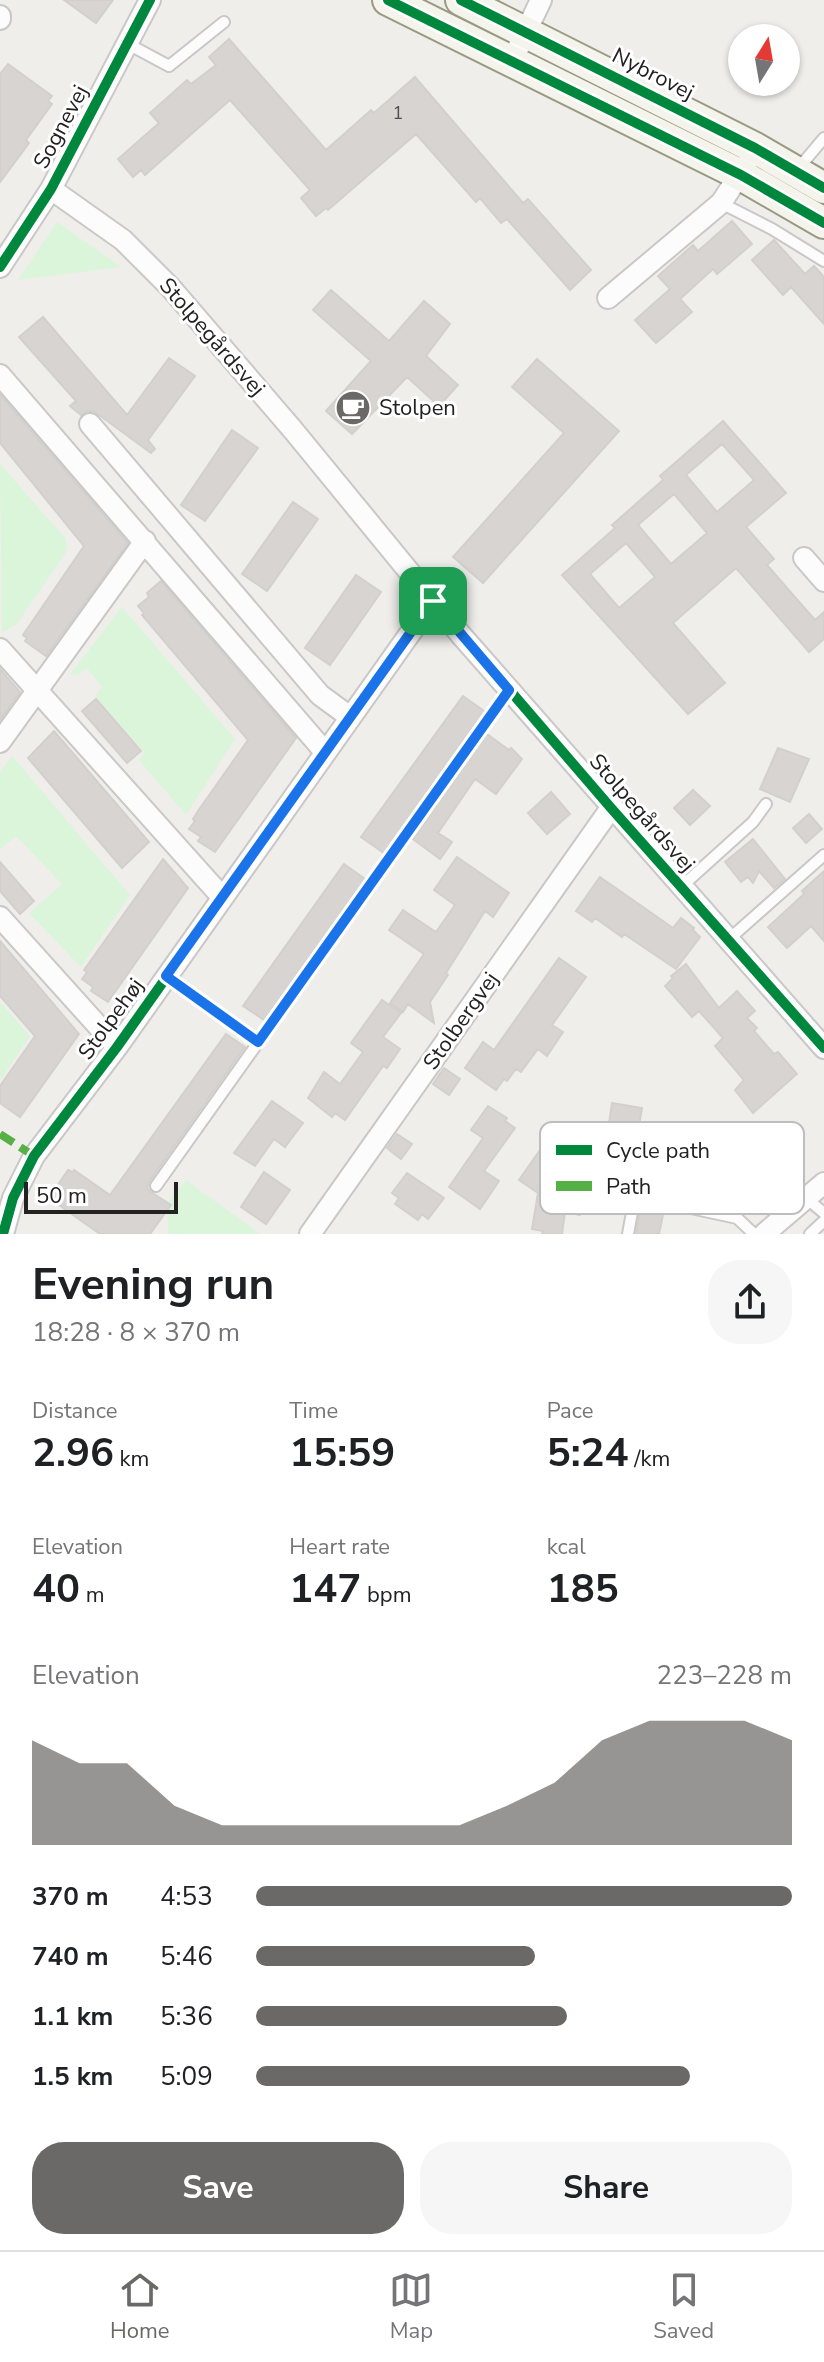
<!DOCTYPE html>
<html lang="en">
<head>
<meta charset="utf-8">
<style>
  body { margin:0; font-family:"Nunito Sans",sans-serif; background:#f6f6f6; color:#202124; height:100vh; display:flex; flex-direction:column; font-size:30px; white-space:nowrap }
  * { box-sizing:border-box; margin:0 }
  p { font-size:26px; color:#757577 }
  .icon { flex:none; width:44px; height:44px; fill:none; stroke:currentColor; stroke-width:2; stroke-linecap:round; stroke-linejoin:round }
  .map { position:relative; height:1234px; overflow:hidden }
  .panel { display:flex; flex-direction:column; background:#fff; flex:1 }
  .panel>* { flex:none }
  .needle { width:52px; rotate:11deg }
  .buttons { position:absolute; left:728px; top:24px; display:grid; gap:16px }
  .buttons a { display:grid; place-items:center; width:72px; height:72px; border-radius:50%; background:#fff; box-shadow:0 2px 6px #0004; font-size:40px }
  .scale { position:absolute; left:24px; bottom:20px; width:154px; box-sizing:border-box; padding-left:8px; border:4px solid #222; border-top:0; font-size:22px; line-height:28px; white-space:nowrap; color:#222; -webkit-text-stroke:6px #fff; paint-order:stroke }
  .pin { position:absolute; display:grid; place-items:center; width:68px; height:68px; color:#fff; margin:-34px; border-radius:16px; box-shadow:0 4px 12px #0006 }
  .round { display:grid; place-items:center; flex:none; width:84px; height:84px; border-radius:32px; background:#f6f6f6 }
  .overview { display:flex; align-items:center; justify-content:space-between; height:136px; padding:0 32px }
  h1 { font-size:44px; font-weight:700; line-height:60px }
  .metrics { display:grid; grid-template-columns:repeat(3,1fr); gap:12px; height:136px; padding:8px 32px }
  .metrics div { display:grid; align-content:center }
  .metrics b { font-size:40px; font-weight:700 }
  .metrics small { font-size:22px; font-weight:400 }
  .metrics p { font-size:22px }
  .chart { height:224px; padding:16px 32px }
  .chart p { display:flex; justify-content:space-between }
  .chart svg { width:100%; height:144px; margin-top:8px; fill:#6a6968; opacity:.7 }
  .cta { display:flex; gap:16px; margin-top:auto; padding:16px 32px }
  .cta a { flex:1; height:92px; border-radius:32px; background:#6a6968; color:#fff; font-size:32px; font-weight:700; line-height:92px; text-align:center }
  .cta a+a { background:#f6f6f6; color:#202124 }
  ul { padding:0 32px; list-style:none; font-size:26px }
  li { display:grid; grid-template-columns:128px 96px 1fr; align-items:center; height:60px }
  li i { height:20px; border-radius:10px; background:#6a6968 }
  .tab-bar { display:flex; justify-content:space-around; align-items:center; height:112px; border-top:2px solid #e0e0e0; background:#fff; font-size:22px; color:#757577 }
  .tab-bar a { display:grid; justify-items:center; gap:4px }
  .tab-bar .on { color:#6a6968 }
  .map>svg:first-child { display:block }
  .park { fill:#daf5da }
  .building { fill:#d7d4d2; stroke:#d3d0cc; stroke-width:2; fill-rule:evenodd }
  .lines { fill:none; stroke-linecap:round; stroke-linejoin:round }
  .lane-casing { stroke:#c9c8c7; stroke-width:14 }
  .street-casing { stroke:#c9c8c7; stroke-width:24 }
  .secondary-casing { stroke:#999a82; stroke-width:34 }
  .lane { stroke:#fdfcfc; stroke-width:10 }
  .street { stroke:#fdfcfc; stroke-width:20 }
  .secondary { stroke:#f4f4ed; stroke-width:30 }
  .quiet { stroke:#55b145; stroke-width:8; stroke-dasharray:16 8; stroke-linecap:butt }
  .cycleway-casing { stroke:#fff; stroke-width:15 }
  .cycleway { stroke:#00873e; stroke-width:10 }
  .route-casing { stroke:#fff; stroke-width:16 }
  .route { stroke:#1a73e8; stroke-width:10 }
  .labels { text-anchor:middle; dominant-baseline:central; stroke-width:6; stroke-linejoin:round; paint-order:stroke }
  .number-label { font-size:18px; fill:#4f4e4e }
  .street-label { font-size:22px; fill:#222; stroke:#fff }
  .poi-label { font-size:22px; fill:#222; stroke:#fff; text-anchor:start }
  .key { fill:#fff; stroke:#bdbdbd; stroke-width:2 }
  .key-label { font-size:22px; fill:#222 }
</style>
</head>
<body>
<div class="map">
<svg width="824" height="1234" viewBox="0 0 824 1234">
  <rect width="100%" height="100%" fill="#f0eeeb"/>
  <!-- park -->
  <path class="park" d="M57,222l64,45 -103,13z
    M0,464l65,74 2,13 -51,74 -14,7z
    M122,607l113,132 -49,76 -47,-55 6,-7 -50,-57 7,-9 -15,-19 -11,8 -6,-2z
    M12,756l118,139 -49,72 -52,-54 33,-29 -46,-48 -16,13v-77z
    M0,1002l30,34 -30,45z
    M186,1180l74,54h-92l-1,-30z"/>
  <!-- building -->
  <path class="building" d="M64,0h49l-17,23z
    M229,39l97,111 45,-40 3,3 41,-36 108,126 5,-4 63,71 -21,20 -63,-71 -6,4 -21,-25 -4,4 -60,-68 -88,76 -2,-2 -10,8 -15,-18 9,-8 -80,-90 -85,75 -4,-5 -8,7 -15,-18 41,-36 -9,-10 37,-33 4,4 25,-19 -7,-8z
    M8,64l44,32 -4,5 4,3 -26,36 3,3 -29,39v-108z
    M732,221l20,23 -35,30 -4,-5 -33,30 12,13 -36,31 -21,-23 35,-31 -12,-13 35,-31 5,6z
    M774,240l31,34 9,-8 10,11v47l-33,-37 -8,8 -31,-35z
    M331,290l58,51 35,-40 26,23 -24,32 32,29 -19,21 -32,-29 -55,57 -26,-23 45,-50 -58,-51z
    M43,317l84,98 42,-57 26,18 -47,64 7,9 -4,4 -56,-41 -7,-1 -7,4 -11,-9 6,-5 -57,-64z
    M537,359l82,72 -136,152 -30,-26 111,-124 -52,-46z
    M0,395l128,148 -82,113 -21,-15 2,-3 -4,-3 61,-89 -84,-103z
    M723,421l63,72 -40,34 28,32 -7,6 48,55 9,-8v27l-15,13 -73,-84 -63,55 52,60 -37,31 -126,-139 53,-47 -3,-3 51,-45 -3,-4zM722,444l32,36 -37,32 -31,-37zM674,494l33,39 -36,31 -33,-39zM626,543l29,34 -36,31 -29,-34z
    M232,430l26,18 -53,73 -24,-16z
    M293,502l25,17 -51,72 -25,-17z
    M356,575l25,17 -51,73 -25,-17z
    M161,581l135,157 -81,114 -17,-11 3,-4 -12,-8 6,-8 -2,-2 5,-8 50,-71 -106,-125 2,-2 -6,-7 11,-9 -2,-4z
    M0,669l20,23 -20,28z
    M463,696l21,15 -100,142 -23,-16z
    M96,699l45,52 -14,12 -45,-52z
    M54,731l95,111 -27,26 -94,-110z
    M487,734l22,16 2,-2 11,11 -26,35 -21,-15 -37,54 14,9 -12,17 -27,-20z
    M778,748l31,11 -19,43 -30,-13z
    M693,790l17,16 -20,19 -16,-17z
    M551,792l19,22 -23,20 -19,-21z
    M809,814l13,15 -16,14 -13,-15z
    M753,839l32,40 -11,9 -15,-17 -6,12 -5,-6 -7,5 -16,-20z
    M457,857l52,36 -16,24 -8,-6 -39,62 2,2 -18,27 4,21 -26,-19 -5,8 -13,-9 34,-49 -35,-24 14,-20 33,22 19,-27 -21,-15z
    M163,859l25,29 -80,114 -17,-11 2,-4 -11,-8 5,-7 -3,-2z
    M0,862l34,39 -14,13 -20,-23z
    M344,864l21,15 -101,141 -21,-14z
    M824,871v70l-13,-15 -24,22 -19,-21 36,-33 -2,-3z
    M600,877l73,51 8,-10 13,10 -1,2 7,7 -24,32 -52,-35 -2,3 -27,-19 -3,4 -16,-11z
    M0,941l79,93 -59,83 -20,-14v-17l35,-50 -35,-40z
    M559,958l27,19 -34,48 11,7 -16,24 -9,-7 -17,23 -5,-3 -9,12 -3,-2 -8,11 -31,-22 18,-26 11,8z
    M686,964l33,44 18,-17 18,20 -8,7 10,10 -3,3 20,23 4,-2 19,22 -44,39 -18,-23 9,-10 -29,-34 8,-8 -24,-27 -7,6 -27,-31 8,-8 -2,-2z
    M382,1000l19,13 -18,24 17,12 -13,19 -4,-2 -38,54 -10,-7 -3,4 -24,-19 16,-26 16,12 23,-32 -12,-9z
    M226,1034l19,13 -96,135 -2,6 4,4 20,13 -21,29h-50l-51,-36 19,-28 5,2 1,-2 36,25z
    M444,1068l16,11 -11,16 -16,-11z
    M272,1101l31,22 -18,24 -11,-8 -19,27 -21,-13z
    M612,1103l30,5 -5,29 37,7 -8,51 -30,-7 4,-24 -36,-6 -5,30 -14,-2 -5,29 -15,-3 -3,22h-20l1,-3 -11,-2 6,-36 -19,-13 28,-40 40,26 7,-37 14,2z
    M488,1106l19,12 -2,3 10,7 -31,43 15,10 -19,28 -31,-22 34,-49 -12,-8z
    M397,1134l15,10 -11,15 -14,-11z
    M264,1172l26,18 -24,34 -25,-17z
    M407,1173l37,25 -16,21 -6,-5 -4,6 -23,-16 4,-6 -7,-5z
    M641,1206l23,4 -5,24h-23z"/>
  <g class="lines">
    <defs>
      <path id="lane" d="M128,44l41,22 55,-44
        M797,170l27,-32
        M721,203l51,26 52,32
        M681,887l72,-65 13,-18
        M728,940l96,-85
        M166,976l92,66
        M156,1186l353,-496
        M806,1198l18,15
        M628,1234l7,-38 102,22 17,16
        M810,1234l14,-13"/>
      <path id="street" d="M0,16v3
        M512,61l29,-61
        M51,189l72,51 48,48 122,142 168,205 363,413
        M0,267l51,-78 99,-189
        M608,298l113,-95 25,-38
        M0,375l325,377
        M90,424l230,271 30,22
        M804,558l20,23
        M0,649l222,248
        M0,742l145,-201
        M0,917l117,130
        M3,1234l10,-36 21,-42 83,-109 316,-446
        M310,1234l301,-426
        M764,1234l60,-51"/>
      <path id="secondary" d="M388,0l353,175 83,48
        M461,0l294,148 69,40"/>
    </defs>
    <!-- lane casing -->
    <use href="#lane" class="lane-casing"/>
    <!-- street casing -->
    <use href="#street" class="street-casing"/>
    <!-- secondary casing -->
    <use href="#secondary" class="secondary-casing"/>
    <!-- lane -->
    <use href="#lane" class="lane"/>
    <!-- street -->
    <use href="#street" class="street"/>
    <!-- secondary -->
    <use href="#secondary" class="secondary"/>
    <!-- quiet -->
    <path class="quiet" d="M0,1134l34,22"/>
    <defs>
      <path id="cycleway" d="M388,0l353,175 83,48
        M461,0l294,148 69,40
        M0,267l51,-78 99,-189
        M3,1234l10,-36 21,-42 83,-109 316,-446 178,207 213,240"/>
    </defs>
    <!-- cycleway casing -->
    <use href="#cycleway" class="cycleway-casing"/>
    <!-- cycleway -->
    <use href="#cycleway" class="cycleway"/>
  </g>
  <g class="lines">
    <defs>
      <path id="route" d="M433,601l76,89 -251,352 -92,-66z"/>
    </defs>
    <!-- route casing -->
    <use href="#route" class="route-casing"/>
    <!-- route -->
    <use href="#route" class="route"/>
  </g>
  <!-- icons -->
  <defs>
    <symbol id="cafe-disc" viewBox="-11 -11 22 22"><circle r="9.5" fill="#6a6968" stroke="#fff"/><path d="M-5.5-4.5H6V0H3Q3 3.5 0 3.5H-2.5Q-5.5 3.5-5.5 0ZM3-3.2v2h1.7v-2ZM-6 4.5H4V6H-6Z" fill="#fff"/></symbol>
  </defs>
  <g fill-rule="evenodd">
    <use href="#cafe-disc" x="333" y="388" width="40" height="40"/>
  </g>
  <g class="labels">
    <!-- number labels -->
    <g class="number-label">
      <text x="398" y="113">1</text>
    </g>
    <!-- street labels -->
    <g class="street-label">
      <text transform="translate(653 74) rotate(27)">Nybrovej</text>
      <text transform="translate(61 127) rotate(-62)">Sognevej</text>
      <text transform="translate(212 337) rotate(49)">Stolpegårdsvej</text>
      <text transform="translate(642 813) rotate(49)">Stolpegårdsvej</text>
      <text transform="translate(111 1019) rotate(-54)">Stolpehøj</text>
      <text transform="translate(461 1021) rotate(-55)">Stolbergvej</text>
    </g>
    <!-- poi labels -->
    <g class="poi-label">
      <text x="379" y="408">Stolpen</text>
    </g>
  </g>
  <!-- legend -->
  <rect x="540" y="1122" width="264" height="92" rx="12" class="key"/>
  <rect x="556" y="1145" width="36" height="10" fill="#00873e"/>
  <rect x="556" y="1181" width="36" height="10" fill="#55b145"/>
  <g class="key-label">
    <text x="606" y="1158">Cycle path</text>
    <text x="606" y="1194">Path</text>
  </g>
</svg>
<div class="buttons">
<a><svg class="needle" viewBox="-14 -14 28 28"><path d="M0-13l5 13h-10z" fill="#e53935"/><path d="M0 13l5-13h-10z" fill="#757577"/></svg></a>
</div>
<div class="scale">50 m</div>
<div class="pin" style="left:433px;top:601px;background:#1e9e55"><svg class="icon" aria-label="arrive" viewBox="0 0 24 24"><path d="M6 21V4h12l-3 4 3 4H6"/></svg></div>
</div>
<section class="panel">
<div class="overview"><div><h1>Evening run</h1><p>18:28 · 8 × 370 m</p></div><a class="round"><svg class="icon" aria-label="share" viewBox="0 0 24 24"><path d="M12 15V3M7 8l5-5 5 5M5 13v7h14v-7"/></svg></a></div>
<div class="metrics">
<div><p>Distance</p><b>2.96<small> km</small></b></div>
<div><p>Time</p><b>15:59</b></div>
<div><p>Pace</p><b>5:24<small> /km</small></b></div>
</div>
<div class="metrics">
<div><p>Elevation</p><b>40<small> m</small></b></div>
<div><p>Heart rate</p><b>147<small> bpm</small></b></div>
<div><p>kcal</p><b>185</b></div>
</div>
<div class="chart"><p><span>Elevation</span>223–228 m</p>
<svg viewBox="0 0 160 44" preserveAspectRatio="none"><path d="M0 44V12L10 19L20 19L30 32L40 38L50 38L60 38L70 38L80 38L90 38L100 32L110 25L120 12L130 6L140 6L150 6L160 12V44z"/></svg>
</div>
<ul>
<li><b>370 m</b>4:53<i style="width:100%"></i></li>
<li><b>740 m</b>5:46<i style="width:52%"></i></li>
<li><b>1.1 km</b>5:36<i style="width:58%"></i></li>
<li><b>1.5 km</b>5:09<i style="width:81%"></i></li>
</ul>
<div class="cta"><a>Save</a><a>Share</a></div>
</section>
<nav class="tab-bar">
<a class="on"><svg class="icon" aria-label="home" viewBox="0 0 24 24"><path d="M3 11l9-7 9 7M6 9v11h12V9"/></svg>Home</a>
<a><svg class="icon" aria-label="map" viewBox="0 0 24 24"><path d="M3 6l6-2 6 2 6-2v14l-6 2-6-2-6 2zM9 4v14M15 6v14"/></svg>Map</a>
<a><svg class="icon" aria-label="saved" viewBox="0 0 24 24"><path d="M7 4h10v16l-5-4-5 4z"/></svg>Saved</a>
</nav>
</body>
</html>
